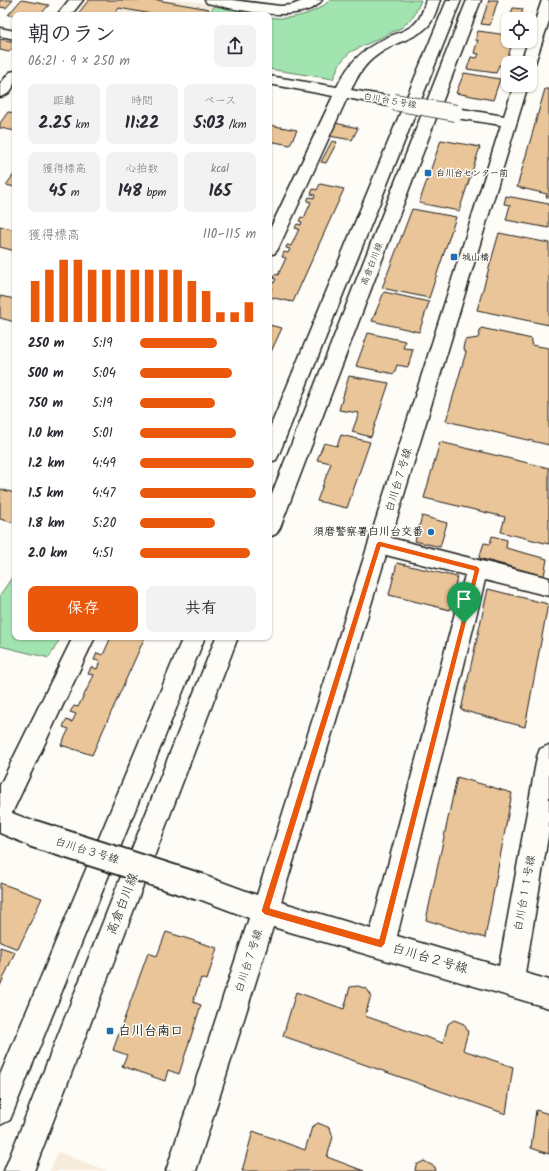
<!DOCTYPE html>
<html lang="ja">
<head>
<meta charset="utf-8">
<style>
  body { margin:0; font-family:Kalam,"Klee One",sans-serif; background:#f2f2f3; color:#2b2b33; height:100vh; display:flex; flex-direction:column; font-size:15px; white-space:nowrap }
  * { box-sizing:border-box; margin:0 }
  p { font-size:13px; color:#7c7c81 }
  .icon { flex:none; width:22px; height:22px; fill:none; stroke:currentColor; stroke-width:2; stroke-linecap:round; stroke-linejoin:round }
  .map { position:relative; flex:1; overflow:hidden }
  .side { position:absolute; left:12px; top:12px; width:260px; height:628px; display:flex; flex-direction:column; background:#fff; border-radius:8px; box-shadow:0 1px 3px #0004 }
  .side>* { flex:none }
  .tools { position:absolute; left:501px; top:12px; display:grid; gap:8px }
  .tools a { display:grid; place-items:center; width:36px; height:36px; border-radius:8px; background:#fff; box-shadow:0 1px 3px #0004; font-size:20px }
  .pin { position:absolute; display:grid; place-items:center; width:34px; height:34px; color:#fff; margin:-41px -17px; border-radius:50% 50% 50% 0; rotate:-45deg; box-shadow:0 0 4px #0007 }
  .pin .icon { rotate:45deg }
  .round { display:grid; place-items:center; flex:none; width:42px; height:42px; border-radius:8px; background:#f2f2f3 }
  .head { display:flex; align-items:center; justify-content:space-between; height:68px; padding:0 16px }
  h1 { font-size:22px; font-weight:700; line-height:30px }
  .figures { display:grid; grid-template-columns:repeat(3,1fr); gap:6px; height:68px; padding:4px 16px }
  .figures div { display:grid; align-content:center; border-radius:8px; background:#f2f2f3; text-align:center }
  .figures b { font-size:17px; font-weight:700 }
  .figures small { font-size:11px; font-weight:400 }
  .figures p { font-size:11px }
  .chart { height:112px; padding:8px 16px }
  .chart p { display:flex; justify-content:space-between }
  .chart svg { width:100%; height:72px; margin-top:4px; stroke:#ea580c; stroke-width:6 }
  .primary-button { display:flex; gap:8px; margin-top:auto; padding:8px 16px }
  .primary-button a { flex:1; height:46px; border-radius:8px; background:#ea580c; color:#fff; font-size:16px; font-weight:700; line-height:46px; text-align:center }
  .primary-button a+a { background:#f2f2f3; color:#2b2b33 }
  ul { padding:0 16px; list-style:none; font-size:13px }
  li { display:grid; grid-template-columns:64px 48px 1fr; align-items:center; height:30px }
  li i { height:10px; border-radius:5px; background:#ea580c }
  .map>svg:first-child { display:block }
  .built { fill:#f7ecdb }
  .green { fill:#a1e4af; stroke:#5e8066 }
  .building { fill:#e9c599; stroke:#1c1c1c }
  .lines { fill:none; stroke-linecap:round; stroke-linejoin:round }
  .minor-casing { stroke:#1c1c1c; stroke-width:3 }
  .minor { fill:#fdfcf7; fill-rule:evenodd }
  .minor-bridge-far1-casing { stroke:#1c1c1c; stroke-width:18; stroke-linecap:butt }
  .minor-bridge-casing { stroke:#1c1c1c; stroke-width:30; stroke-linecap:butt }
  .minor-bridge-far1 { stroke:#fdfcf7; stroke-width:16 }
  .minor-bridge { stroke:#fdfcf7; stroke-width:26 }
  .route { fill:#ea580c; stroke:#fff; fill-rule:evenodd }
  .poi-dot { fill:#1f6fb2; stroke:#fdfcf7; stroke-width:1.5 }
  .labels { text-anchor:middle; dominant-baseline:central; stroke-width:3; stroke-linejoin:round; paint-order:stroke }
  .far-street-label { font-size:9px; fill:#1c1c1c; stroke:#fdfcf7 }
  .far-poi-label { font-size:9px; font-weight:bold; fill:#1c1c1c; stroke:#fdfcf7; text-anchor:start }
  .street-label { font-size:11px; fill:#1c1c1c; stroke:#fdfcf7 }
  .poi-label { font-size:11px; font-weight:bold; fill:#1c1c1c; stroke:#fdfcf7; text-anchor:end }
  .near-street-label { font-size:13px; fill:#1c1c1c; stroke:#fdfcf7 }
  .near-poi-label { font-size:13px; font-weight:bold; fill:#1c1c1c; stroke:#fdfcf7; text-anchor:start }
</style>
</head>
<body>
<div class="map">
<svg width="549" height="1171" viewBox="0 0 549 1171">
  <rect width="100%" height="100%" fill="#fdfcf7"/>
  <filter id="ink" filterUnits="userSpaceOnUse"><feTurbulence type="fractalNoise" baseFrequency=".025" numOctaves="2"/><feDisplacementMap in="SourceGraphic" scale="8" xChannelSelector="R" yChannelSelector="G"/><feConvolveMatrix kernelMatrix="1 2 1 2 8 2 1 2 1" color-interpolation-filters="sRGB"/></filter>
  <g filter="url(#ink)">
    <!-- built -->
    <path class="built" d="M86,0h100l29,5 -7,10h-134z
      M58,1152l26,10 23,9h-57z"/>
    <!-- green -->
    <path class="green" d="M330,0h91l-7,16 -13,12 -51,24 -10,11 -7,16 -64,-10v-52c20,4 47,-3 61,-17z
      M215,5l46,10h-53z
      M15,573v64h46l-12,21 -49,-12v-51z"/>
    <!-- building -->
    <path class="building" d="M0,0h13l-7,8 -6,-1z
      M21,0l28,5 -9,10h-32z
      M89,0h68l52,9 -4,6h-48l-38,-7 -5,7h-37z
      M489,0h9l-8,25 -9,-1z
      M513,8l10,1 -3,10h-11z
      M478,31l29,4 -2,8 7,1 -7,22 -6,-1 -3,8 -29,-4 4,-12 6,1 2,-4 -5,-1 4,-13h-3z
      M0,39l15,3v3l-6,7 -9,-2z
      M464,73l36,6 -7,21 -37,-7z
      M545,89h4v108h-3l1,-3 -30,-7z
      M8,112l7,1v18l-15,-3v-5z
      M335,123l23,5 -6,12 -23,-4z
      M269,125l28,5 -7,15 -21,-4z
      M441,140l39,7 -21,64 -40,-8z
      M332,141l5,1 -11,21 -5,-1z
      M15,173v14l-9,-2z
      M320,184l24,5 -51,113 -24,-5 3,-10 -3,-1 2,-4 3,1 2,-4 -3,-1 2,-4 3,1 8,-17 -4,-1 2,-5 4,1 2,-4 -4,-1 1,-3 4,1 8,-17 -4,-1 2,-4 4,1 1,-3 -3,-1 2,-4 3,1 7,-16 -4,-1 2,-4 5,1 1,-3 -4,-1 2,-5 4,1z
      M506,196l43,8v24l-43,-8 4,-15 -6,-1z
      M412,209l44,8 -27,81 -47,-10z
      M0,226l15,4v21l-15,-4z
      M499,233l50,10v82l-72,-15z
      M384,292l45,10 -10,30 -47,-11z
      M0,296l15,3v23l-15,-4z
      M269,325l13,3 -13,28z
      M481,328l51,11 -1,6 18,3v97l-103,-24 20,-69 -3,-4 2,-8 13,-2z
      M368,333l37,8 -2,7 10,1 -5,18 -11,-2 -3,9 -38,-8z
      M349,376l40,7 -18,54 -19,-5 7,-19 -20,-3z
      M341,435l29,7 -23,66 -30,-7 14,-38 -14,-3 7,-17 13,3z
      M440,442l109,26v76l-48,-12 4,-15 -81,-19z
      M0,489l15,4v30l-15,-4z
      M422,516l25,7 -7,24 -25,-6z
      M492,536l15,4 -1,8 41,11 -3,17 -65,-18 5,-15 6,1z
      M397,563l60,14 -7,33 -61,-15z
      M488,589l60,15 -23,123 -64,-17z
      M111,637h34l-53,118 -31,-10 8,-16 -6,-2 3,-7 6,2 4,-8 -6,-2 4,-6 4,1 16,-32 -6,-1 3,-7 6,2 3,-8 -6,-1 3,-7 6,2z
      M457,777l55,16 -27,145 -59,-18z
      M0,883l42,15 -24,51 -18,-7z
      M166,932l51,16 -10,32 -6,-2 -8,24 8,3 -22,69 -11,-4 -3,11 -43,-15 5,-11 -14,-5 35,-97 9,3z
      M0,947l15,5 -15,34z
      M358,986l9,3 4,6 -6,21 78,27 5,-19 6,-4 10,4 4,8 -5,18 50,17 -7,47 -223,-78 13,-44 48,17 6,-22z
      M536,1110l13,4v40l-18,-6z
      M318,1123l12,5 3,9 -6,20 37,14h-122l11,-40 52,19 7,-23z
      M424,1161l11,6 1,4h-21l1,-6z"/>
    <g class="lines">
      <defs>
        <path id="minor" d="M69,0h14l-12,15h-14z
          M205,0h27l48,6 12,-1 13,-5h17c-18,26 -89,9 -115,3z
          M426,0h14c-3,8 -6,19 -11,25 -10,11 -23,14 -35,20 -23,12 -32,21 -43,45l43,7 5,2 3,3 -3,3 -5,2 -47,-9 -69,151 -3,4 -6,2v-24l64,-135 -64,-12v-8l68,11c11,-23 25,-38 49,-49 10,-5 25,-8 32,-18 4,-5 6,-14 8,-20z
          M447,0h14l-182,454 -3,6 -7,2v-32z
          M467,0h14l-201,528 -4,6 -7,3v-36z
          M542,0h7v21l-14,42 -5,4v-4h-9l7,-22h2v-5z
          M0,28l15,3v8l-15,-3z
          M15,71c0,12 -1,23 -15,26v-13l10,-12z
          M514,85h14l-137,453 158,40v18l-64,-16 -88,356 102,30 38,-209 3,-8 9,-4v86l-24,142 24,7v28l-276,-81 -77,244h-30l83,-253 -58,-22 -4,-9 4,-9 9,-4 57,21 244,-770 -45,-7 -5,-2 -3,-3 3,-3 5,-2 48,8zM386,555l79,20 -94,354 -90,-27z
          M73,637h22l-83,176 28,11 4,9 -4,9 -9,4 -31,-13v-48z
          M183,637h22l-195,483 -10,5v-50z
          M216,637h22l-204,534h-30z"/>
      </defs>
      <!-- minor casing -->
      <use href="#minor" class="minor-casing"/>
      <!-- minor -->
      <use href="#minor" class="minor"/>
      <defs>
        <path id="minor-bridge-far1" d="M394,102l62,11"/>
        <path id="minor-bridge" d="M31,833l169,54"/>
      </defs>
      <!-- minor-bridge-far1 casing -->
      <use href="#minor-bridge-far1" class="minor-bridge-far1-casing"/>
      <!-- minor-bridge casing -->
      <use href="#minor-bridge" class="minor-bridge-casing"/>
      <!-- minor-bridge-far1 -->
      <use href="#minor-bridge-far1" class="minor-bridge-far1"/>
      <!-- minor-bridge -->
      <use href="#minor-bridge" class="minor-bridge"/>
    </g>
  </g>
  <!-- route -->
  <path class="route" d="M379,541l98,25 3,3 -95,375 -4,4 -116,-33 -4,-4 115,-367zM381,547l93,24 -95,368 -109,-31z"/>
  <!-- markers -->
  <g class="poi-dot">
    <rect x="424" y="169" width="8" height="8" rx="2"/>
    <rect x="450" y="253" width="8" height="8" rx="2"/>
    <circle cx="431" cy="532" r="4"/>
    <rect x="106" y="1027" width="8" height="8" rx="2"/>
  </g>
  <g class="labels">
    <!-- far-street labels -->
    <g class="far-street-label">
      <text transform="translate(390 101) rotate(10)">白川台５号線</text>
      <text transform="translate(372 264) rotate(-69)">高倉白川線</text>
    </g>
    <!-- far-poi labels -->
    <g class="far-poi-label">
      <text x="436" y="173">白川台センター前</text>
      <text x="462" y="257">城山橋</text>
    </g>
    <!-- street labels -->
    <g class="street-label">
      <text transform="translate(399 480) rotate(-73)">白川台７号線</text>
      <text transform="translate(87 851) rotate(17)">白川台３号線</text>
      <text transform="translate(525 893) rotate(-80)">白川台１１号線</text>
      <text transform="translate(249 961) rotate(-72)">白川台７号線</text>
    </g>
    <!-- poi labels -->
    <g class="poi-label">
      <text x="423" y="532">須磨警察署白川台交番</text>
    </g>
    <!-- near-street labels -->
    <g class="near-street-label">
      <text transform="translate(123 904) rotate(-69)">高倉白川線</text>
      <text transform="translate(430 959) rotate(16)">白川台２号線</text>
    </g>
    <!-- near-poi labels -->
    <g class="near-poi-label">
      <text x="118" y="1031">白川台南口</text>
    </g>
  </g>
</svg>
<div class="tools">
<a><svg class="icon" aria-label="locate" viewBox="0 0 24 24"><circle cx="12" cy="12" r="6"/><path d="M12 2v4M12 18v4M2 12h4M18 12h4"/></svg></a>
<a><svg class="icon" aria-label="layers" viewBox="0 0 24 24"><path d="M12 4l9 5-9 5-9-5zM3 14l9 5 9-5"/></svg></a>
</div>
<div class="pin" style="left:464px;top:623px;background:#1e9e55"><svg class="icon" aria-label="arrive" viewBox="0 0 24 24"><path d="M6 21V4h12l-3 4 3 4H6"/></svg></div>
<section class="side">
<div class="head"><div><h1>朝のラン</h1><p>06:21 · 9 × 250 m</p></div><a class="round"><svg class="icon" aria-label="share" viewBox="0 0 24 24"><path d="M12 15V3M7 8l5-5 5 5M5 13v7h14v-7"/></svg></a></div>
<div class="figures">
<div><p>距離</p><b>2.25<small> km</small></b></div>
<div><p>時間</p><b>11:22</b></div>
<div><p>ペース</p><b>5:03<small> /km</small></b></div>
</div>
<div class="figures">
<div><p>獲得標高</p><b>45<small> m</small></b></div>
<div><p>心拍数</p><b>148<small> bpm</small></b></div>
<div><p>kcal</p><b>165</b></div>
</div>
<div class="chart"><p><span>獲得標高</span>110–115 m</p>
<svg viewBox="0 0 160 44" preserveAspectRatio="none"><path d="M5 44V19M15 44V12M25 44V6M35 44V6M45 44V12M55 44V12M65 44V12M75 44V12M85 44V12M95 44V12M105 44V12M115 44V19M125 44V25M135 44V38M145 44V38M155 44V32"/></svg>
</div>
<ul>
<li><b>250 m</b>5:19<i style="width:66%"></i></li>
<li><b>500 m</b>5:04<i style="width:79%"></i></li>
<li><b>750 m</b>5:19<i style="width:65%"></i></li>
<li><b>1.0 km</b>5:01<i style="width:83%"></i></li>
<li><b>1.2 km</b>4:49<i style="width:98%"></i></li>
<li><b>1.5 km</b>4:47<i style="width:100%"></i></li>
<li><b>1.8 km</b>5:20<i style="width:65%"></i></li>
<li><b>2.0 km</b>4:51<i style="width:95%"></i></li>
</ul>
<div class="primary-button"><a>保存</a><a>共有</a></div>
</section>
</div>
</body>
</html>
